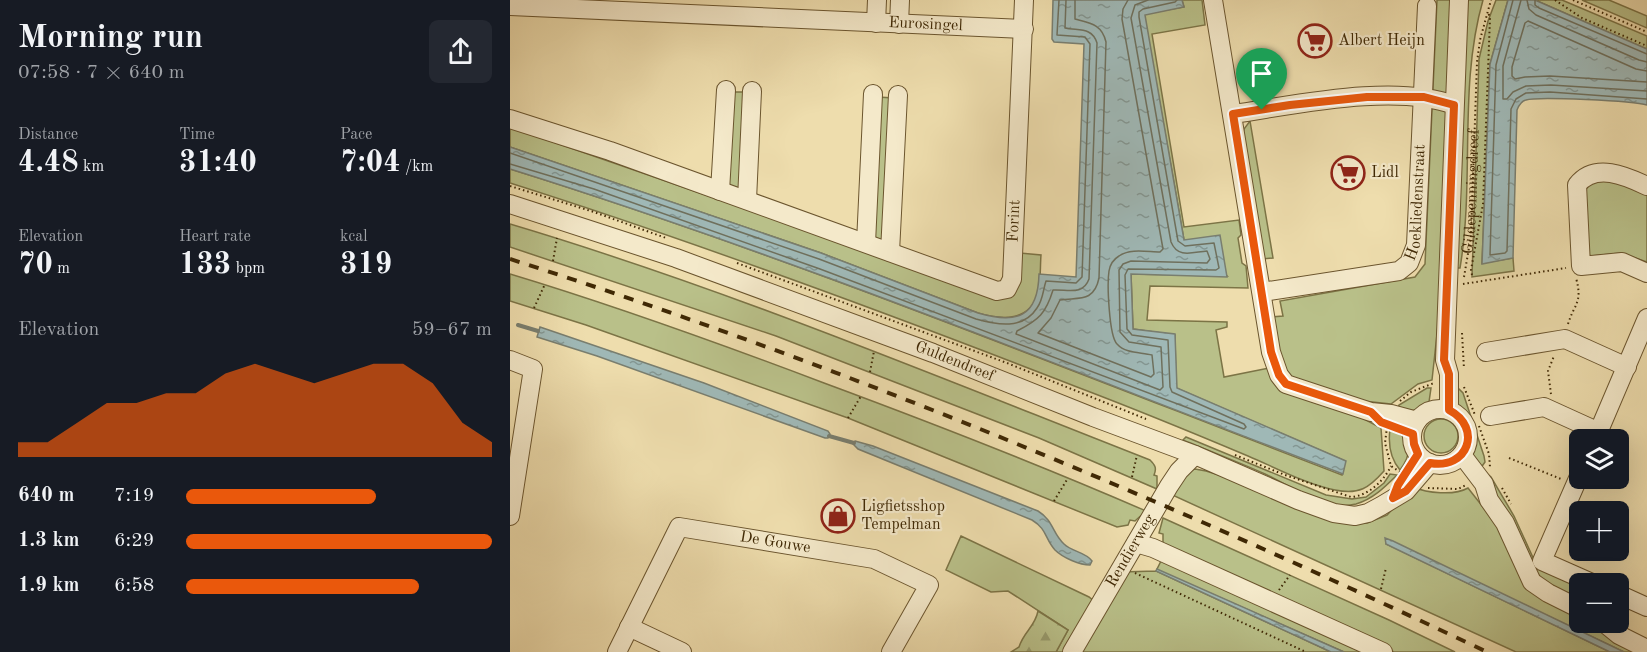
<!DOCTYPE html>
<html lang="en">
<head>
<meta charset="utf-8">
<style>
  body { margin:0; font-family:"Old Standard TT",serif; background:#242831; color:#f1f3f6; height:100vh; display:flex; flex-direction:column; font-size:22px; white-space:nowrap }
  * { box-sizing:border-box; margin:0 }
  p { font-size:20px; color:#9ea1a6 }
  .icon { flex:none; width:33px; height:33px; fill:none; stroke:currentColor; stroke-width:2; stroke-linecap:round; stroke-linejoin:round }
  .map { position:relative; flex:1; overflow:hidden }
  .side { display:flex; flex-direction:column; background:#171b24; width:510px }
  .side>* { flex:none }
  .tools { position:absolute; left:1059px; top:429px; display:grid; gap:12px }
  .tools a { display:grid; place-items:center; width:60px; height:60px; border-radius:9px; background:#171b24; box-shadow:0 6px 24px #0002; font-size:30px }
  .pin { position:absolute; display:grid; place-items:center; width:51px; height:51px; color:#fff; margin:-62px -26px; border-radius:50% 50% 50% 0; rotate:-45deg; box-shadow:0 0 6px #0007 }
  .pin .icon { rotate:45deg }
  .round { display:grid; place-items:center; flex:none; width:63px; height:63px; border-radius:9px; background:#242831 }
  .summary { display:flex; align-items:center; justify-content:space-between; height:102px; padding:0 18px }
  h1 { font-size:33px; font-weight:700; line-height:45px }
  .stats { display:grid; grid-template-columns:repeat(3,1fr); gap:9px; height:102px; padding:6px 18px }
  .stats div { display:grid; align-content:center }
  .stats b { font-size:30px; font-weight:700 }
  .stats small { font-size:16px; font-weight:400 }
  .stats p { font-size:16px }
  .chart { height:168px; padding:12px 18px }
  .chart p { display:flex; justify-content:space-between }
  .chart svg { width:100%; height:108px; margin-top:6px; fill:#ea580c; opacity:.7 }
  ul { padding:0 18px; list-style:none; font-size:20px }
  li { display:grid; grid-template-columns:96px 72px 1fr; align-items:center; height:45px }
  li i { height:15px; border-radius:8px; background:#ea580c }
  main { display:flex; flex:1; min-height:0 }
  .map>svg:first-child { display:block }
  .green { fill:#b9c089; stroke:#7c7446; stroke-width:1.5 }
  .forest { fill:url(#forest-firs); stroke:#7c7446; stroke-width:1.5 }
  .water { fill:url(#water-ripples); stroke:#797e6f; stroke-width:1.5 }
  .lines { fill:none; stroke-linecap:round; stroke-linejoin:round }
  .shore { stroke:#6f705d; stroke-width:1.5 }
  .stream { stroke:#797e6f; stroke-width:4 }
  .minor-casing { stroke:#6b552e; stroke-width:20 }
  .path { stroke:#3f2804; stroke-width:2; stroke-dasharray:1.5 3; stroke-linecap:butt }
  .minor { stroke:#f4e9ca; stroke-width:18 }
  .rail { stroke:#3f2804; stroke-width:4; stroke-dasharray:10 10; stroke-linecap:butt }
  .route-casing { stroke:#fff; stroke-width:12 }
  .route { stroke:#ea580c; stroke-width:8 }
  .labels { text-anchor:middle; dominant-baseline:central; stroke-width:4.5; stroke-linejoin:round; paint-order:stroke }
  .street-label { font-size:16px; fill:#3f2804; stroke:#f4e9ca }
  .poi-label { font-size:16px; fill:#3f2804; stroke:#f4e9ca; text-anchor:start }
</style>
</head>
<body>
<main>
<section class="side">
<div class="summary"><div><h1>Morning run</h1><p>07:58 · 7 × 640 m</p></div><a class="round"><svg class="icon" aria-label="share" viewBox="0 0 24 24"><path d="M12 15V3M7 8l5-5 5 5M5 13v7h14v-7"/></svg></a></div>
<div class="stats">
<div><p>Distance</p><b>4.48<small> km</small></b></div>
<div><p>Time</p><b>31:40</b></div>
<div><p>Pace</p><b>7:04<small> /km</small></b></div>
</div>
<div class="stats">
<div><p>Elevation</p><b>70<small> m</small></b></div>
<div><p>Heart rate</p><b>133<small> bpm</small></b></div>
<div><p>kcal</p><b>319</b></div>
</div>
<div class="chart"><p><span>Elevation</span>59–67 m</p>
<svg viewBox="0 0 160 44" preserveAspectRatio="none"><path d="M0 44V38L10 38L20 30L30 22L40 22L50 18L60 18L70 10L80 6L90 10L100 14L110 10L120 6L130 6L140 14L150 30L160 38V44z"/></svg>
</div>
<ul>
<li><b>640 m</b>7:19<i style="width:62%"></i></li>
<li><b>1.3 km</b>6:29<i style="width:100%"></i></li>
<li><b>1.9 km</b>6:58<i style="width:76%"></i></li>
</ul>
</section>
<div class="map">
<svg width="1137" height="652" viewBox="0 0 1137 652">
  <defs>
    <pattern id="forest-firs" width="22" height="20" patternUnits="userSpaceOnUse" patternTransform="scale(1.5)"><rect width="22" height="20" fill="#b9c089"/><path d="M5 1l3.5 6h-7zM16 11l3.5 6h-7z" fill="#989c6e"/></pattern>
    <pattern id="water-ripples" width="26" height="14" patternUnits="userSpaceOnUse" patternTransform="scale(1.5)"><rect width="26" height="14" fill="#9fb8b6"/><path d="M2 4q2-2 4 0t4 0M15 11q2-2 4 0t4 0" fill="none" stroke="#839692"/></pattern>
  </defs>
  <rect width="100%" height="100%" fill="#eeddad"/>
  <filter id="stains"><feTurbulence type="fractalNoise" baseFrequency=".00333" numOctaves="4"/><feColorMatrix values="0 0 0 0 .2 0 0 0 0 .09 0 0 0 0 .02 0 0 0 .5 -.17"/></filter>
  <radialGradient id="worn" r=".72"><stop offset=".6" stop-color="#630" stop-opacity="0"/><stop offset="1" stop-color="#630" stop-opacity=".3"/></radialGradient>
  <!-- green -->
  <path class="green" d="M672,0h20l3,25 -53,9 32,193 55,-7 2,15 -3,3 4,25 4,3 2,22 -98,-2 -3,34 80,2v5l-11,3 8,47 45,-9 112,60 3,43c-15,17 -25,24 -49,19 -27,-5 -61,-23 -87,-34 -57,-24 -113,-47 -171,-69 -187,-73 -375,-143 -567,-204v-14c282,88 556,200 832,306l3,-14 -169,-73 -1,-53 -42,-6 -2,-55 96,2 -43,-36 -40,-226 40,-7z
    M927,0h14l-13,325 -6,55 -14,4 -27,20 -37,-4 -59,-20 -12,-9 -12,-54 12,-1 -3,-15 135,-24 10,-13z
    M954,0h19c-25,87 -8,180 -23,268h-7z
    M986,0h12l-18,64 -8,199 31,-5 1,13 -42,6 7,-218 9,-38z
    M1025,0h27l85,36v13z
    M1072,0h27l38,16v12z
    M223,92h15l-4,89 -6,8 -9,-4z
    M368,97l15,1 -5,133 -7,12 -6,-5z
    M740,121l23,137 -11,1 -21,-115 3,-15z
    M0,127l489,170 21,-44 21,2c-1,12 0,26 -3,38 -8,29 -37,27 -60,20l-157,-60 -311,-106z
    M1088,177l49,14v71l-26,-9 -30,3 -4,-3 -5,-67z
    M0,224c218,65 428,153 640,236 5,5 7,8 4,15l3,1v13l-118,-51 -263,-102 -266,-89z
    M0,274c106,32 211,70 314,109 108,40 216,82 322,128l-11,10 -5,-1 -2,5 -11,2 -269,-109 -262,-93 -76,-24z
    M917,388h4l-2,14c-11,10 -18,9 -32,9l2,-6z
    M948,388l5,5 21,63 1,6 -5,7 -10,-17 2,-24 -4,-10 -12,-15z
    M914 436a17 17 0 1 1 34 0a17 17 0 1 1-34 0Z
    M880,429c21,8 24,22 10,41 -10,-12 -12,-26 -10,-41z
    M676,437l140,58 26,4 14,-2 18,-14 6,-9 7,1c-12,12 -24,24 -41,29 -30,8 -65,-18 -91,-30 -27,-12 -55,-23 -82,-34z
    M685,469l11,2 39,12 97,39 25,1 20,-8 26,-28c14,6 41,9 55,1l33,42 16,40 62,47 1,5 11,1 56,29h-23l-238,-113v5l7,3 217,105h-94l-348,-159 16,-21z
    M975,472l6,5 23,39 21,46 45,22 -1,18 -27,-13 -21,-22 -49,-92z
    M653,518l226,102 66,32h-61l-231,-107v-11l-4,-1z
    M451,536l128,61 6,5 -29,50h-10l12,-22 -60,-39 -17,1 -45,-22z
    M653,557l211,95h-30l-187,-82 -1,1 175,81h-256l46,-80 35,-1z"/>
  <!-- forest -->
  <path class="forest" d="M528,611l30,19 -12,22h-45l8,-5c5,-16 16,-20 19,-36z"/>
  <!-- water -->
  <path class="water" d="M543,0h129l2,7 -39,8 39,225 36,-5 7,42 -96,-3 2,55 42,5 2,54 169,73 -3,13c-277,-105 -551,-217 -833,-305v-22l311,106 157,60c38,11 60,5 61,-39l37,3 8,-233 -30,-2 -2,-3z
    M998,0h27l112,49v56c-13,-4 -110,-9 -121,-5 -5,1 -7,5 -9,10l-4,148 -31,6 8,-200z
    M30,327l164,56 124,48 2,3 -2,4h-3l-228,-82 -60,-19z
    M345,441l18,5 165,65c16,10 14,22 26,33 8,8 22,8 28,17l-2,4c-10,0 -27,-7 -35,-15 -10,-11 -8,-21 -23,-30l-174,-71 -5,-5z
    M875,538l8,3 231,111h-14l-218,-105 -6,-3z
    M647,569l187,83h-13l-175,-81z"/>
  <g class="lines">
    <!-- shore -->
    <path class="shore" d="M556,0l-1,28c14,3 27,-1 32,15l-8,236c-6,17 -22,10 -36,11 -7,23 -14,30 -36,41l-1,3 144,56 3,-3 -2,-40 -32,-5 -9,-10 -1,-62 4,-6 8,-3 76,2 3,-4 -3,-8c-14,1 -29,8 -36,-9l-40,-224 4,-13 13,-5
      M565,0v19c15,4 27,5 31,23l-7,236c-5,25 -21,19 -39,22l-9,18 -13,15 113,44 3,-3 -2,-19c-11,-3 -26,-1 -35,-11 -8,-8 -10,-60 -8,-73 1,-6 5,-12 10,-15 11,-8 29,-4 41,-4l3,-3 -41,-230 1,-10 5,-9
      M1003,0l-17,65 -6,190 15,-2 2,-2 4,-142 5,-10 10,-6 24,-1 97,7
      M1011,0l-18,66v33h4l6,-7 13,-6 25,-1 96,6
      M1017,0l2,9 7,6 103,45 8,2
      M1025,0v5l4,3 108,46
      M1137,71l-11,-2 -108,-48 -3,2 -13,44v9l3,3 10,-2 25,-1 97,6
      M0,153l309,106 157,60c21,6 47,11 61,-11 6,-8 6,-18 9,-27l30,2 6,-6 8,-233 -5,-7 -28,-2 2,-35
      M0,164l84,25 226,80 424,160 2,-2 -2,-3 -72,-32 -2,-5 -2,-47 -36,-5 -5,-6 -2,-54 3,-6 88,1 3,-2 -5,-25 -29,3 -7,-5 -39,-224v-5l4,-3 32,-7 2,-2"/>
    <!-- stream -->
    <path class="stream" d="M8,325l20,6
      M319,436l25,7"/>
    <defs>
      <g id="minor">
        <path d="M703,0l58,352 8,23 7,9 85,28 20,2 26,7"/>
        <path id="s2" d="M0,6l514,23"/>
        <path d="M366,23l1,-23"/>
        <path d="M389,24l1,-24"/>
        <path d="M723,114c63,-9 161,-31 221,-9"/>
        <path id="s3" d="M0,119l100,32 387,140 10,-2 5,-10 12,-279"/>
        <path d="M1137,186c-21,-10 -52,-24 -70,-1l4,81 41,-4 25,11"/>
        <path d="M210,191l6,-101"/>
        <path d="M237,200l5,-109"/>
        <path id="s4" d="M0,204l166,54 257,95 160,64 102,38 103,45 36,13 21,3 13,-3 13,-7 25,-15 24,-28"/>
        <path d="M356,243l7,-149"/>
        <path d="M380,252l8,-157"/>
        <path id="s5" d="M752,292l137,-21 10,-8 7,-18 11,-239"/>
        <path d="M976,352l79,-13 62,28"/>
        <path d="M0,360l23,9 -23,147"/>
        <circle cx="930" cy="437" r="28"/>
        <path d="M939,410v-36l-4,-14 14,-360"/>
        <path d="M980,416l54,-9 55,25"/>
        <path d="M1085,440l52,-122"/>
        <path d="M952,455l22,29 5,16 16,23 27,59 16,11 32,16"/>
        <path d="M1070,474l-38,87 52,23"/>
        <path d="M626,543l17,5 230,104"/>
        <path d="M1108,594l29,13"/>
        <path d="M1093,622l16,13 28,14"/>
        <path d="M119,627l53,25"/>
        <path id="s6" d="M107,652l62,-125 195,32 55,26 -38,67"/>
        <path id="s7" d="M562,652l97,-166 10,-15 16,-16"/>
      </g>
    </defs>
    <!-- minor casing -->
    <use href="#minor" class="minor-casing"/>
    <!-- path -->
    <g class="path">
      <path d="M1045,0l27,18 65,28"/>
      <path d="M1063,0l74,32"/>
      <path d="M0,186l84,26 72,26"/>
      <path d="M43,261l4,-23"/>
      <path d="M227,263l270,100 139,56"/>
      <path d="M962,275l-1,-5 12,-66 7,-186 -2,-6"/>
      <path id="s1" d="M954,277l7,-41 6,-174 3,-22 11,-40"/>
      <path d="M953,284l103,-16"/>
      <path d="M24,308l11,-24"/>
      <path d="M1058,324c6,-20 15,-21 8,-46"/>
      <path d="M952,333l2,36"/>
      <path d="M360,372l4,-21"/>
      <path d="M954,387l11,28"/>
      <path d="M1041,394l-3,-23 6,-15"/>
      <path d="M890,401l11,-9 23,-9"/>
      <path d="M338,418l13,-22"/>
      <path d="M969,426l10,28 1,13"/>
      <path d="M877,427l-2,16 6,23 12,8"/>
      <path d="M725,455l50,20 66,22c17,-1 33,-16 40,-31"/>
      <path d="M999,458l52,21"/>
      <path d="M622,477l5,-22"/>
      <path d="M918,488l30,1 8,-4"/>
      <path d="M992,488l9,16"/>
      <path d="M544,501l14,-23"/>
      <path d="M625,573l171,79"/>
      <path d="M871,589l5,-21"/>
      <path d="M769,590l11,-15"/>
    </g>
    <!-- minor -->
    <use href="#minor" class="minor"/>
    <!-- rail -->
    <path class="rail" d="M0,259c335,107 659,242 977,393"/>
  </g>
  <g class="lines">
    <defs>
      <path id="route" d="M857,97h57l30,8 -10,255 5,14v36c34,18 19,60 -19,53l-24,28 -13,7 5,-13 20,-31 -4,-10 -1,-10 -32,-12 -10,-10 -85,-28 -7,-9 -8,-23 -38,-238 57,-9z"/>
    </defs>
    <!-- route casing -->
    <use href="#route" class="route-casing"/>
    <!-- route -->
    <use href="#route" class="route"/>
  </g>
  <!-- icons -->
  <defs>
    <symbol id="supermarket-ring" viewBox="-11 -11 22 22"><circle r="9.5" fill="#f4e9ca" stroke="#8f2418" stroke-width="1.5"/><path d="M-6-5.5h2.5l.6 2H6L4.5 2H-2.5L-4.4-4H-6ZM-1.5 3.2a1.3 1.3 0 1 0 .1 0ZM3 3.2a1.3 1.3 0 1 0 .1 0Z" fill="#8f2418"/></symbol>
    <symbol id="shop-ring" viewBox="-11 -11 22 22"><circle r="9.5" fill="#f4e9ca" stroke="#8f2418" stroke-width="1.5"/><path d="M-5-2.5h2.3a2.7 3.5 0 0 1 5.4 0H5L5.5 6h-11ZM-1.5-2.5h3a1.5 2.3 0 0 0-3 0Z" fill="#8f2418"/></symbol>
  </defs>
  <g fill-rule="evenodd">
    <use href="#supermarket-ring" x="786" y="22" width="38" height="38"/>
    <use href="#supermarket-ring" x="819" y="154" width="38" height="38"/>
    <use href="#shop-ring" x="309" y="497" width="38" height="38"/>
  </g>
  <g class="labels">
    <!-- street labels -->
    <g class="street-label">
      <text stroke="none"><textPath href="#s2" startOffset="416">Eurosingel</textPath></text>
      <text stroke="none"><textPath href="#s1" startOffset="86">Gildepenningdreef</textPath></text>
      <text stroke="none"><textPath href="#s5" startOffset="213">Hoekliedenstraat</textPath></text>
      <text stroke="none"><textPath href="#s3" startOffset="596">Forint</textPath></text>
      <text stroke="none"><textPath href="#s4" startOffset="472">Guldendreef</textPath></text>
      <text stroke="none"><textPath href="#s6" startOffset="237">De Gouwe</textPath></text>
      <text stroke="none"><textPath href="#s7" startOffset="117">Rendierweg</textPath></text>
    </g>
    <!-- poi labels -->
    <g class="poi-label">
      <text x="828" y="41">Albert Heijn</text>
      <text x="861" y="173">Lidl</text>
      <text x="351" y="507">Ligfietsshop<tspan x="351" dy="18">Tempelman</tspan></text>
    </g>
  </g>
  <rect width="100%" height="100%" filter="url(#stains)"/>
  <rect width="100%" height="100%" fill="url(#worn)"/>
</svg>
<div class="tools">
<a><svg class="icon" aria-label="layers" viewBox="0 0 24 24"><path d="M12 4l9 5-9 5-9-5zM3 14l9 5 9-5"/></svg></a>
<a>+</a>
<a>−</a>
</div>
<div class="pin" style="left:752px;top:110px;background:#1e9e55"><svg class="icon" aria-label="arrive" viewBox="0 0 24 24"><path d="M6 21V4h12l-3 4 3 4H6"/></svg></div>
</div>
</main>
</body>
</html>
